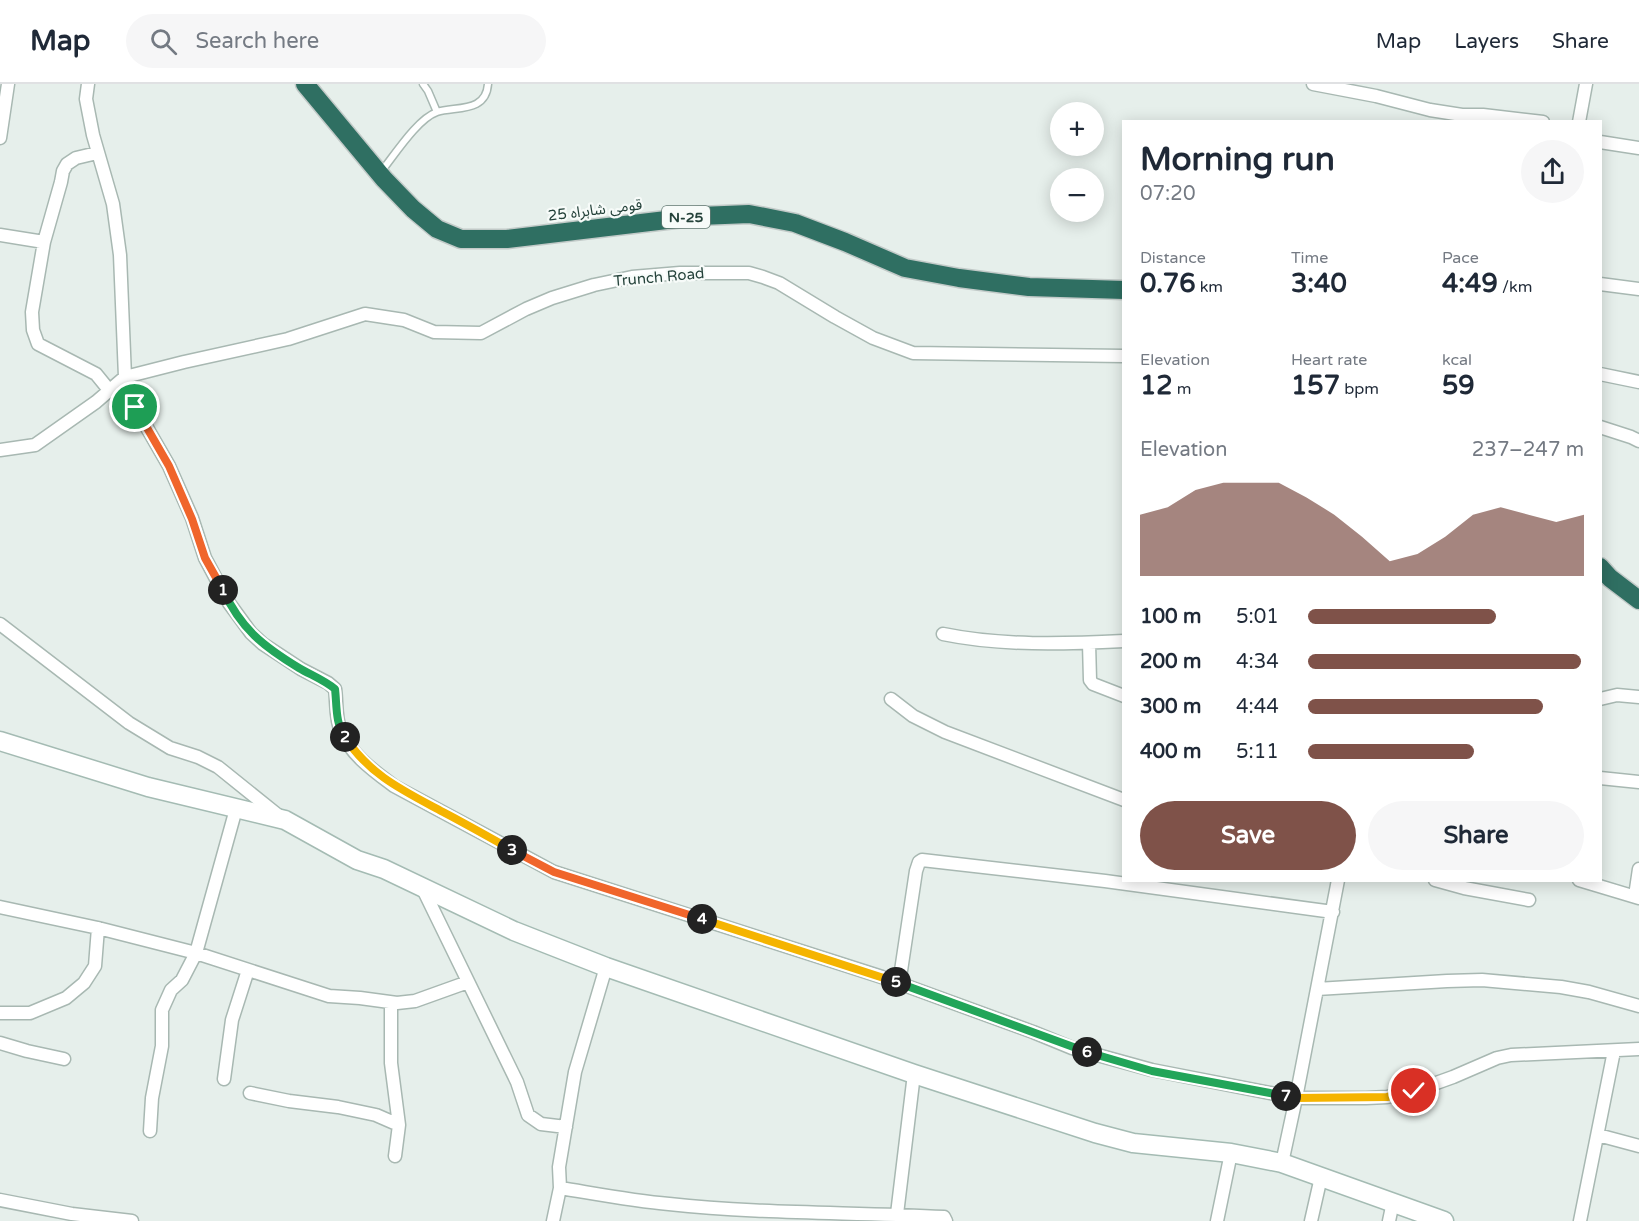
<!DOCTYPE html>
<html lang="en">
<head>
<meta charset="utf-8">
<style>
  body { margin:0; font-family:"Varela Round","Noto Sans Arabic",sans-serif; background:#f6f6f7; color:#1f2937; height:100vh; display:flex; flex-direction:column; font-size:22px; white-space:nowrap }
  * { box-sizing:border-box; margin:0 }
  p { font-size:20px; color:#747a83 }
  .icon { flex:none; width:33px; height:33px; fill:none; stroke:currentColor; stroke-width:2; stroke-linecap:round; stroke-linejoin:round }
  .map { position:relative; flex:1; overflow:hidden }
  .details { position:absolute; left:1122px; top:36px; width:480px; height:762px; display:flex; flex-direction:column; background:#fff; border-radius:0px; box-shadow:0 3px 15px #0003 }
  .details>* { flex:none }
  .fabs { position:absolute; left:1050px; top:18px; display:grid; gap:12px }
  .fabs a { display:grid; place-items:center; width:54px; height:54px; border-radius:50%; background:#fff; box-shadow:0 3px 15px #0003; font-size:30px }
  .pin { position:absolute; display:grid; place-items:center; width:51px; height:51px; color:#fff; margin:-26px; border:3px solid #fff; border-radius:50%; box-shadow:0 2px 6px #0007 }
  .km { position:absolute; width:30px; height:30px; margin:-15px; border-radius:50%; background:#222; color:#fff; font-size:16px; line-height:30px; text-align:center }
  .round { display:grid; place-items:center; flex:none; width:63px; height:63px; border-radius:32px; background:#f6f6f7 }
  .summary { display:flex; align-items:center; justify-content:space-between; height:102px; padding:0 18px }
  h1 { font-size:33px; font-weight:700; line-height:45px }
  .metrics { display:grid; grid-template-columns:repeat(3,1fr); gap:9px; height:102px; padding:6px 18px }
  .metrics div { display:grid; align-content:center }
  .metrics b { font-size:26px; font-weight:700 }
  .metrics small { font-size:16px; font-weight:400 }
  .metrics p { font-size:16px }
  .chart { height:168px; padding:12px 18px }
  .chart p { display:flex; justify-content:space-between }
  .chart svg { width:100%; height:108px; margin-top:6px; fill:#7f5249; opacity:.7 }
  .action { display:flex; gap:12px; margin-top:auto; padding:12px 18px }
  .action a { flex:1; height:69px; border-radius:36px; background:#7f5249; color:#fff; font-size:24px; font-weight:700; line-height:69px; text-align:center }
  .action a+a { background:#f6f6f7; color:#1f2937 }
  ul { padding:0 18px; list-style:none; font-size:20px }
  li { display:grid; grid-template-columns:96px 72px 1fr; align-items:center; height:45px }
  li i { height:15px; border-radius:8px; background:#7f5249 }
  header { display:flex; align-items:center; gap:36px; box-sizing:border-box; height:84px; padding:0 30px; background:#fff; border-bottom:2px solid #e0e1e3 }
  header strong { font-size:28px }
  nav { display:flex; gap:33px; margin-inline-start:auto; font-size:21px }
  .search { width:420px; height:54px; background:#f6f6f7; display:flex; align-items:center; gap:15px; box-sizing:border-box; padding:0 21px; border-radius:33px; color:#747a83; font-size:22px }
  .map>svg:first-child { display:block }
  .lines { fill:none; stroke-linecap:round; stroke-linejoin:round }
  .lane-casing { stroke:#a8b8b2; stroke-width:9 }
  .street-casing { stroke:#a8b8b2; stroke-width:15 }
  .secondary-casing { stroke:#a4bbb3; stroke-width:21 }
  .highway-casing { stroke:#c2cac8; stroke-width:21 }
  .lane { stroke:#fff; stroke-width:6 }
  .street { stroke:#fff; stroke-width:12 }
  .secondary { stroke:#fff; stroke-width:18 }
  .highway { stroke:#2f6f62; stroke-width:18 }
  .split-1-casing { stroke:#fff; stroke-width:12 }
  .split-2-casing { stroke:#fff; stroke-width:12 }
  .split-3-casing { stroke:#fff; stroke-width:12 }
  .split-4-casing { stroke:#fff; stroke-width:12 }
  .split-5-casing { stroke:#fff; stroke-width:12 }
  .split-6-casing { stroke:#fff; stroke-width:12 }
  .split-7-casing { stroke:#fff; stroke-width:12 }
  .split-8-casing { stroke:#fff; stroke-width:12 }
  .split-1 { stroke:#f0652b; stroke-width:8 }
  .split-2 { stroke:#22a559; stroke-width:8 }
  .split-3 { stroke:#f5b400; stroke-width:8 }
  .split-4 { stroke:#f0652b; stroke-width:8 }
  .split-5 { stroke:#f5b400; stroke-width:8 }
  .split-6 { stroke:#22a559; stroke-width:8 }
  .split-7 { stroke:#22a559; stroke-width:8 }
  .split-8 { stroke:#f5b400; stroke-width:8 }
  .labels { text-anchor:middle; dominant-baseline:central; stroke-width:4.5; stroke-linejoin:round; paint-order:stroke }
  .shield { fill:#f7fbf9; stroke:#637a73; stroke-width:1.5 }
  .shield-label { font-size:14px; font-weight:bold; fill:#24423a }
  .street-label { font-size:15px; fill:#24423a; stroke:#f7fbf9 }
</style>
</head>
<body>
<header>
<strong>Map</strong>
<div class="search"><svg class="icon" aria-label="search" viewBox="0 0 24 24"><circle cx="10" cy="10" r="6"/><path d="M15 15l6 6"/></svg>Search here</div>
<nav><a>Map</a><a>Layers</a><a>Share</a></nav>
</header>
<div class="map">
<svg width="1639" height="1137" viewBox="0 0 1639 1137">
  <rect width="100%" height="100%" fill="#e6efeb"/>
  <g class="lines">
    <defs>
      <path id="lane" d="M423,0l5,7 9,21
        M380,89c14,-17 37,-54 57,-61 19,-6 49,1 51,-28"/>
      <path id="street" d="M88,0l-2,15 7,36 20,69 7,51 5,122 10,30 34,59 23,52 13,40 24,45 22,30 12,11 38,25 27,14 7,6c2,13 0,30 6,42 10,24 33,40 53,55l160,86 328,105 151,55 39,16 80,22 144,28h70l21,-1 27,-6 39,-14 44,-19 14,-3 128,-6
        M1313,0l63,12 54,14 32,5h21l60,7
        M1579,38l7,-38
        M0,54l8,-54
        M1600,58l39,6
        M97,69l-21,5 -9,6 -4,7 -2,11 -17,60 -12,70 1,18 5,14 58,30 13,16
        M0,151l44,7
        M1600,200l39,5
        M1600,290l39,8
        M1600,343l31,10 8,4
        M0,366l35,-5 61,-43 29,-25 59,-15 104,-23 77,-25 39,6 30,12 47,1 45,-24 26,-11 42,-13 38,-8 48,-4h69l14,4 16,6 56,34 38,21 40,15 211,3
        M0,540l129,99 41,25 28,9 20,10 61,49
        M943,550c58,12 121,10 181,7
        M1089,559l1,37 3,4 31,12
        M891,615l22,17 32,16 179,68
        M1600,615l17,-4 22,2
        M1600,694l39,4
        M1435,796l29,8 65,12
        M1579,796l60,18
        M422,803l95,195 11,33 13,9 25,3
        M1635,812l4,-27
        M0,823l98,21 98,25 133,43 31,2 37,5 18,-2 53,-19
        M899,900l17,-113 3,-9 3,-2 183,21 228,31
        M1317,905l130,-8 35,-1 79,7 28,5 50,14
        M391,919v60l8,62 -4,31
        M0,929h30l36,-15 18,-15 11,-17 3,-38
        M0,959l27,8 37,8
        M224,995l8,-59 16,-50
        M250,1009l39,8 49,6 38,8 23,10
        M150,1047l2,-33 10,-52v-36l9,-20 11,-10 14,-27 40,-144
        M1598,1051l41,11
        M1282,1079l14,-65 42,-218
        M560,1104c37,6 73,13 109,16 91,10 183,8 275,13l2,4
        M0,1116l72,14 60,7
        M897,1130l17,-140
        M553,1137l7,-33 -1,-21 16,-95 31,-105
        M1217,1137l14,-68
        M1311,1137l10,-44
        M1389,1137l4,-19
        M1580,1137l34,-170"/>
      <path id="secondary" d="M0,657l148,46 137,33 72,40 27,9 130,62 92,36 308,107 181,59 38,10 98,10 51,10 162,58"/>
      <path id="highway" d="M305,0l79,95 29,30 24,20 24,10h46l193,-23 49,-2 46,9 50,19 60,26 54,10 70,9 95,3
        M1600,483l10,11 29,22"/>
    </defs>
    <!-- lane casing -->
    <use href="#lane" class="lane-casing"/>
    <!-- street casing -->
    <use href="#street" class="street-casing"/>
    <!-- secondary casing -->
    <use href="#secondary" class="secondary-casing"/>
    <!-- highway casing -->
    <use href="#highway" class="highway-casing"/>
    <!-- lane -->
    <use href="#lane" class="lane"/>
    <!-- street -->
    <use href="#street" class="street"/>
    <!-- secondary -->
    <use href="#secondary" class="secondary"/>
    <!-- highway -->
    <use href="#highway" class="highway"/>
  </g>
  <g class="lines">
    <defs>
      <path id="split-1" d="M135,323l34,59 23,53 13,39 18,32"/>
      <path id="split-2" d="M223,506c18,39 40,56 76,78 12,7 25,12 36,21 2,16 0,34 10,48"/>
      <path id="split-3" d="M345,653c24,38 59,54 98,75 23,12 46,25 69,38"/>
      <path id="split-4" d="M512,766l42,22 148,47"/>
      <path id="split-5" d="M702,835l194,63"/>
      <path id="split-6" d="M896,898l191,70"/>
      <path id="split-7" d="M1087,968l65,19 134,25"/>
      <path id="split-8" d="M1286,1012l10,2 91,-1 27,-6"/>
    </defs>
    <!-- split-1 casing -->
    <use href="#split-1" class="split-1-casing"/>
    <!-- split-2 casing -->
    <use href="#split-2" class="split-2-casing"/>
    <!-- split-3 casing -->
    <use href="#split-3" class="split-3-casing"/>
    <!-- split-4 casing -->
    <use href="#split-4" class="split-4-casing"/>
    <!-- split-5 casing -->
    <use href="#split-5" class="split-5-casing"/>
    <!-- split-6 casing -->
    <use href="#split-6" class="split-6-casing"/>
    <!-- split-7 casing -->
    <use href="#split-7" class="split-7-casing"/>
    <!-- split-8 casing -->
    <use href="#split-8" class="split-8-casing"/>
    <!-- split-1 -->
    <use href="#split-1" class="split-1"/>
    <!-- split-2 -->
    <use href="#split-2" class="split-2"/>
    <!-- split-3 -->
    <use href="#split-3" class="split-3"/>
    <!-- split-4 -->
    <use href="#split-4" class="split-4"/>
    <!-- split-5 -->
    <use href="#split-5" class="split-5"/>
    <!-- split-6 -->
    <use href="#split-6" class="split-6"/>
    <!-- split-7 -->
    <use href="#split-7" class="split-7"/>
    <!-- split-8 -->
    <use href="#split-8" class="split-8"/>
  </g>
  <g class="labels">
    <!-- shield labels -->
    <rect class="shield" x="662" y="122" width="48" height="22" rx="4.5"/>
    <g class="shield-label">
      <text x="686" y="133">N-25</text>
    </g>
    <!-- street labels -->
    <g class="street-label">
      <text transform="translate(595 126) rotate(-7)">قومی شاہراہ 25</text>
      <text transform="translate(659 193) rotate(-5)">Trunch Road</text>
    </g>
  </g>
</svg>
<div class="fabs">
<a>+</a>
<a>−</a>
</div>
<div class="pin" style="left:135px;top:323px;background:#1e9e55"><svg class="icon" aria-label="arrive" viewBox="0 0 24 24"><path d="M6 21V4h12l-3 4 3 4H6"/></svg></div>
<div class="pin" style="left:1414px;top:1007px;background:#d93025"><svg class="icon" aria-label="check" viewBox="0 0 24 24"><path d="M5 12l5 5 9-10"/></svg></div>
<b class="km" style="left:223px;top:506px">1</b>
<b class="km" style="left:345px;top:653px">2</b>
<b class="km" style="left:512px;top:766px">3</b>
<b class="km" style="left:702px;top:835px">4</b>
<b class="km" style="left:896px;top:898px">5</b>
<b class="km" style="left:1087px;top:968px">6</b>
<b class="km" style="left:1286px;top:1012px">7</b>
<section class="details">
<div class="summary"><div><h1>Morning run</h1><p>07:20</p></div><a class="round"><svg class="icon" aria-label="share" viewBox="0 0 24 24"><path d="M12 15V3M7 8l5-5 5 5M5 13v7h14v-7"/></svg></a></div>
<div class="metrics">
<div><p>Distance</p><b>0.76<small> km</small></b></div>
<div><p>Time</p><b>3:40</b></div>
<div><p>Pace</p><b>4:49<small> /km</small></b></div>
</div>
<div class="metrics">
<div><p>Elevation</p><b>12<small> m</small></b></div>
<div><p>Heart rate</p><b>157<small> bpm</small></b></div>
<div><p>kcal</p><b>59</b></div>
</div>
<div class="chart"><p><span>Elevation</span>237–247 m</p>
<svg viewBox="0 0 160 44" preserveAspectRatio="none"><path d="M0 44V19L10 16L20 9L30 6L40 6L50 6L60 12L70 19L80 28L90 38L100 35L110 28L120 19L130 16L140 19L150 22L160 19V44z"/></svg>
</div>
<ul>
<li><b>100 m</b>5:01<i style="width:68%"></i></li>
<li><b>200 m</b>4:34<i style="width:99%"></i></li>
<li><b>300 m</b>4:44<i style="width:85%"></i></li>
<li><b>400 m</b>5:11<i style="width:60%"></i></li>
</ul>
<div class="action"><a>Save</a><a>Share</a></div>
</section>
</div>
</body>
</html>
